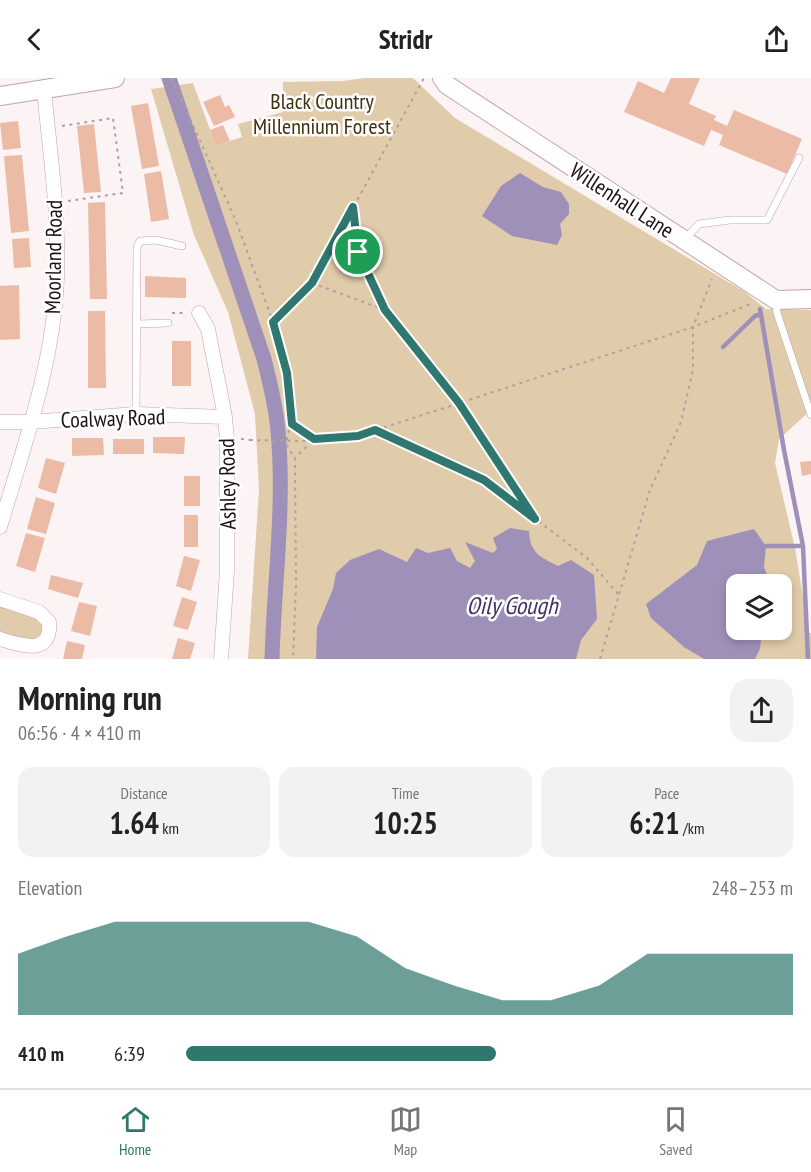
<!DOCTYPE html>
<html lang="en">
<head>
<meta charset="utf-8">
<style>
  body { margin:0; font-family:"PT Sans Narrow",sans-serif; background:#f2f2f2; color:#222; height:100vh; display:flex; flex-direction:column; font-size:22px; white-space:nowrap }
  * { box-sizing:border-box; margin:0 }
  p { font-size:20px; color:#767676 }
  .icon { flex:none; width:33px; height:33px; fill:none; stroke:currentColor; stroke-width:2; stroke-linecap:round; stroke-linejoin:round }
  .map { position:relative; height:581px; overflow:hidden }
  .sheet { display:flex; flex-direction:column; background:#fff; flex:1 }
  .sheet>* { flex:none }
  .controls { position:absolute; left:726px; top:496px; display:grid; gap:12px }
  .controls a { display:grid; place-items:center; width:66px; height:66px; border-radius:12px; background:#fff; box-shadow:0 3px 9px #0003; font-size:30px }
  .pin { position:absolute; display:grid; place-items:center; width:51px; height:51px; color:#fff; margin:-26px; border:3px solid #fff; border-radius:50%; box-shadow:0 2px 6px #0007 }
  .round { display:grid; place-items:center; flex:none; width:63px; height:63px; border-radius:18px; background:#f2f2f2 }
  .headline { display:flex; align-items:center; justify-content:space-between; height:102px; padding:0 18px }
  h1 { font-size:33px; font-weight:600; line-height:45px }
  .metrics { display:grid; grid-template-columns:repeat(3,1fr); gap:9px; height:102px; padding:6px 18px }
  .metrics div { display:grid; align-content:center; border-radius:15px; background:#f2f2f2; text-align:center }
  .metrics b { font-size:30px; font-weight:600 }
  .metrics small { font-size:16px; font-weight:400 }
  .metrics p { font-size:16px }
  .chart { height:168px; padding:12px 18px }
  .chart p { display:flex; justify-content:space-between }
  .chart svg { width:100%; height:108px; margin-top:6px; fill:#30776f; opacity:.7 }
  ul { padding:0 18px; list-style:none; font-size:20px }
  li { display:grid; grid-template-columns:96px 72px 1fr; align-items:center; height:45px }
  li i { height:15px; border-radius:8px; background:#30776f }
  header { display:flex; justify-content:space-between; align-items:center; height:78px; padding:0 18px; background:#fff; font-size:27px; font-weight:600 }
  .dock { display:flex; justify-content:space-around; align-items:center; height:84px; border-top:2px solid #e0e0e0; background:#fff; font-size:16px; color:#767676 }
  .dock a { display:grid; justify-items:center; gap:3px }
  .dock .active { color:#30776f }
  .map>svg:first-child { display:block }
  .green { fill:#e0ccaa; fill-rule:evenodd }
  .water { fill:#9f90ba }
  .lines { fill:none; stroke-linecap:round; stroke-linejoin:round }
  .stream { stroke:#9f90ba; stroke-width:4.5 }
  .canal { stroke:#9f90ba; stroke-width:15 }
  .building { fill:#ebbba5 }
  .lane-casing { stroke:#c3a1a5; stroke-width:8 }
  .street-casing { stroke:#c3a1a5; stroke-width:15 }
  .secondary-casing { stroke:#c3a1a5; stroke-width:20 }
  .path { stroke:#aca2a4; stroke-width:2; stroke-dasharray:3 4.5; stroke-linecap:butt }
  .lane { stroke:#fff; stroke-width:7 }
  .street { stroke:#fff; stroke-width:14 }
  .secondary { stroke:#fff; stroke-width:18 }
  .path-bridge { stroke:#aca2a4; stroke-width:2; stroke-dasharray:3 4.5; stroke-linecap:butt }
  .route-casing { stroke:#fff; stroke-width:12 }
  .route { stroke:#30776f; stroke-width:8 }
  .labels { text-anchor:middle; dominant-baseline:central; stroke-width:5; stroke-linejoin:round; paint-order:stroke }
  .park-label { font-size:22px; fill:#422f0c; stroke:#fff }
  .street-label { font-size:22px; fill:#1d1113; stroke:#fff }
  .water-label { font-size:24px; font-style:italic; fill:#452e65; stroke:#fff }
</style>
</head>
<body>
<header><svg class="icon" aria-label="back" viewBox="0 0 24 24"><path d="M15 5l-7 7 7 7"/></svg>Stridr<svg class="icon" aria-label="share" viewBox="0 0 24 24"><path d="M12 15V3M7 8l5-5 5 5M5 13v7h14v-7"/></svg></header>
<div class="map">
<svg width="811" height="581" viewBox="0 0 811 581">
  <rect width="100%" height="100%" fill="#fbf3f4"/>
  <!-- green -->
  <path class="green" d="M365,0h48l42,40 290,174 21,17 45,1v100l-32,29 -4,24 20,85 14,85h2v26h-563l11,-169 -4,-76 -27,-102 -34,-77 -43,-146 42,-6 23,63 26,-9 -4,-13 45,-12v-30l60,-1zM736,507h46v45h-46z
    M0,525l37,12 9,14c-15,18 -26,10 -46,4z"/>
  <!-- water -->
  <path class="water" d="M520,95l23,14 18,5 8,12v10l-9,10 2,11 -5,10 -45,-9 -30,-20 19,-30z
    M510,450l19,3c1,22 11,26 29,35l13,-6 23,15 3,44 -16,21 -5,19h-260l1,-32 16,-38 3,-16 14,-13 29,-11 28,13 9,-14 12,5 22,-5 7,13 13,7 5,-7 -10,-19 28,11 4,-4 -4,-11z
    M754,451l12,17 -2,21 7,18h-35v45h26l-2,19 -5,10h-51l-20,-12 -33,-29 -5,-14 51,-39 10,-24z"/>
  <g class="lines">
    <!-- stream -->
    <path class="stream" d="M760,231l24,141 19,96 5,113
      M723,269l32,-31 6,-2
      M766,468h37"/>
    <!-- canal -->
    <path class="canal" d="M169,0l95,281c6,24 12,47 14,72 7,76 -4,152 -6,228"/>
  </g>
  <!-- building -->
  <path class="building" d="M671,0h29l-11,26 27,12 -2,4 13,6 7,-16 68,29 -15,35 -68,-29 4,-10 -12,-5 -7,16 -80,-34 14,-31 26,12z
    M220,17l5,12 4,-2 6,12 -21,9 -11,-24z
    M148,25l11,63 -17,3 -11,-63z
    M18,43l3,27 -18,2 -3,-27z
    M94,46l7,68 -17,1 -7,-67z
    M223,47l7,16 -14,5 -6,-16z
    M22,77l7,76 -18,2 -7,-77z
    M161,93l8,48 -18,3 -7,-48z
    M105,124l2,97h-17l-2,-96z
    M29,160l2,29 -17,1 -2,-29z
    M145,198l41,2v20l-41,-1z
    M19,207l1,54 -20,1v-54z
    M88,233h17l1,77h-18z
    M172,263h19v45h-19z
    M153,359h32l-1,17 -31,-1z
    M72,360h31l1,17 -32,1z
    M113,361h31v15h-31z
    M46,380l19,5 -9,31 -18,-6z
    M811,383v13l-9,2 -2,-14z
    M184,398h16v30h-16z
    M36,419l19,6 -9,31 -19,-5z
    M184,437h14v32h-14z
    M26,455l19,5 -10,34 -19,-6z
    M184,478l16,4 -9,31 -15,-5z
    M51,497l32,8 -5,15 -30,-9z
    M182,519l15,5 -9,28 -15,-4z
    M79,524l18,4 -7,30 -19,-5z
    M178,560l17,5 -5,16h-18z
    M67,563l18,4 -3,14h-19z"/>
  <g class="lines">
    <defs>
      <path id="lane" d="M685,161l14,-15 31,-4h37l32,-62
        M776,222l1,13 34,102
        M138,246l30,-1
        M136,336l1,-167 3,-6 16,-1 26,6"/>
      <path id="street" d="M199,235l9,16 17,88 2,22v132l-6,88
        M0,344h31l105,-8 89,3
        M0,449c24,-81 54,-165 57,-250 2,-62 -7,-125 -13,-187
        M0,521l39,13 10,10c3,35 -29,23 -49,17"/>
      <path id="secondary" d="M442,0l5,7 329,215 35,-1
        M0,18l115,-18"/>
    </defs>
    <!-- lane casing -->
    <use href="#lane" class="lane-casing"/>
    <!-- street casing -->
    <use href="#street" class="street-casing"/>
    <!-- secondary casing -->
    <use href="#secondary" class="secondary-casing"/>
    <!-- path -->
    <path class="path" d="M172,0l64,143 37,101 14,51 5,51 -5,11v10l8,14 1,126 -3,74
      M62,48l51,-8 10,75 -55,8
      M354,130l4,44 27,58
      M312,205l73,27 74,93 76,116
      M172,235h12
      M273,244l39,-39 112,-205
      M292,346l22,15 -19,19
      M376,352l108,50 103,78 32,37
      M241,361l9,1
      M303,363l55,-5 335,-109 60,-24
      M600,581l50,-169 31,-68 12,-52v-43l19,-48"/>
    <!-- lane -->
    <use href="#lane" class="lane"/>
    <!-- street -->
    <use href="#street" class="street"/>
    <!-- secondary -->
    <use href="#secondary" class="secondary"/>
    <!-- path-bridge -->
    <path class="path-bridge" d="M250,362l53,1"/>
  </g>
  <g class="lines">
    <defs>
      <path id="route" d="M353,129l5,45 27,58 74,93 76,116 -51,-39 -109,-50 -17,6 -44,3 -22,-15 -5,-51 -14,-51 39,-39z"/>
    </defs>
    <!-- route casing -->
    <use href="#route" class="route-casing"/>
    <!-- route -->
    <use href="#route" class="route"/>
  </g>
  <g class="labels">
    <!-- park labels -->
    <g class="park-label">
      <text x="322" y="23">Black Country<tspan x="322" dy="25">Millennium Forest</tspan></text>
    </g>
    <!-- street labels -->
    <g class="street-label">
      <text transform="translate(622 122) rotate(33)">Willenhall Lane</text>
      <text transform="translate(53 179) rotate(-89)">Moorland Road</text>
      <text transform="translate(113 340) rotate(-2)">Coalway Road</text>
      <text transform="translate(227 406) rotate(-91)">Ashley Road</text>
    </g>
    <!-- water labels -->
    <g class="water-label">
      <text x="512" y="527">Oily Gough</text>
    </g>
  </g>
</svg>
<div class="controls">
<a><svg class="icon" aria-label="layers" viewBox="0 0 24 24"><path d="M12 4l9 5-9 5-9-5zM3 14l9 5 9-5"/></svg></a>
</div>
<div class="pin" style="left:358px;top:174px;background:#1e9e55"><svg class="icon" aria-label="arrive" viewBox="0 0 24 24"><path d="M6 21V4h12l-3 4 3 4H6"/></svg></div>
</div>
<section class="sheet">
<div class="headline"><div><h1>Morning run</h1><p>06:56 · 4 × 410 m</p></div><a class="round"><svg class="icon" aria-label="share" viewBox="0 0 24 24"><path d="M12 15V3M7 8l5-5 5 5M5 13v7h14v-7"/></svg></a></div>
<div class="metrics">
<div><p>Distance</p><b>1.64<small> km</small></b></div>
<div><p>Time</p><b>10:25</b></div>
<div><p>Pace</p><b>6:21<small> /km</small></b></div>
</div>
<div class="chart"><p><span>Elevation</span>248–253 m</p>
<svg viewBox="0 0 160 44" preserveAspectRatio="none"><path d="M0 44V19L10 12L20 6L30 6L40 6L50 6L60 6L70 12L80 25L90 32L100 38L110 38L120 32L130 19L140 19L150 19L160 19V44z"/></svg>
</div>
<ul>
<li><b>410 m</b>6:39<i style="width:51%"></i></li>
</ul>
</section>
<nav class="dock">
<a class="active"><svg class="icon" aria-label="home" viewBox="0 0 24 24"><path d="M3 11l9-7 9 7M6 9v11h12V9"/></svg>Home</a>
<a><svg class="icon" aria-label="map" viewBox="0 0 24 24"><path d="M3 6l6-2 6 2 6-2v14l-6 2-6-2-6 2zM9 4v14M15 6v14"/></svg>Map</a>
<a><svg class="icon" aria-label="saved" viewBox="0 0 24 24"><path d="M7 4h10v16l-5-4-5 4z"/></svg>Saved</a>
</nav>
</body>
</html>
